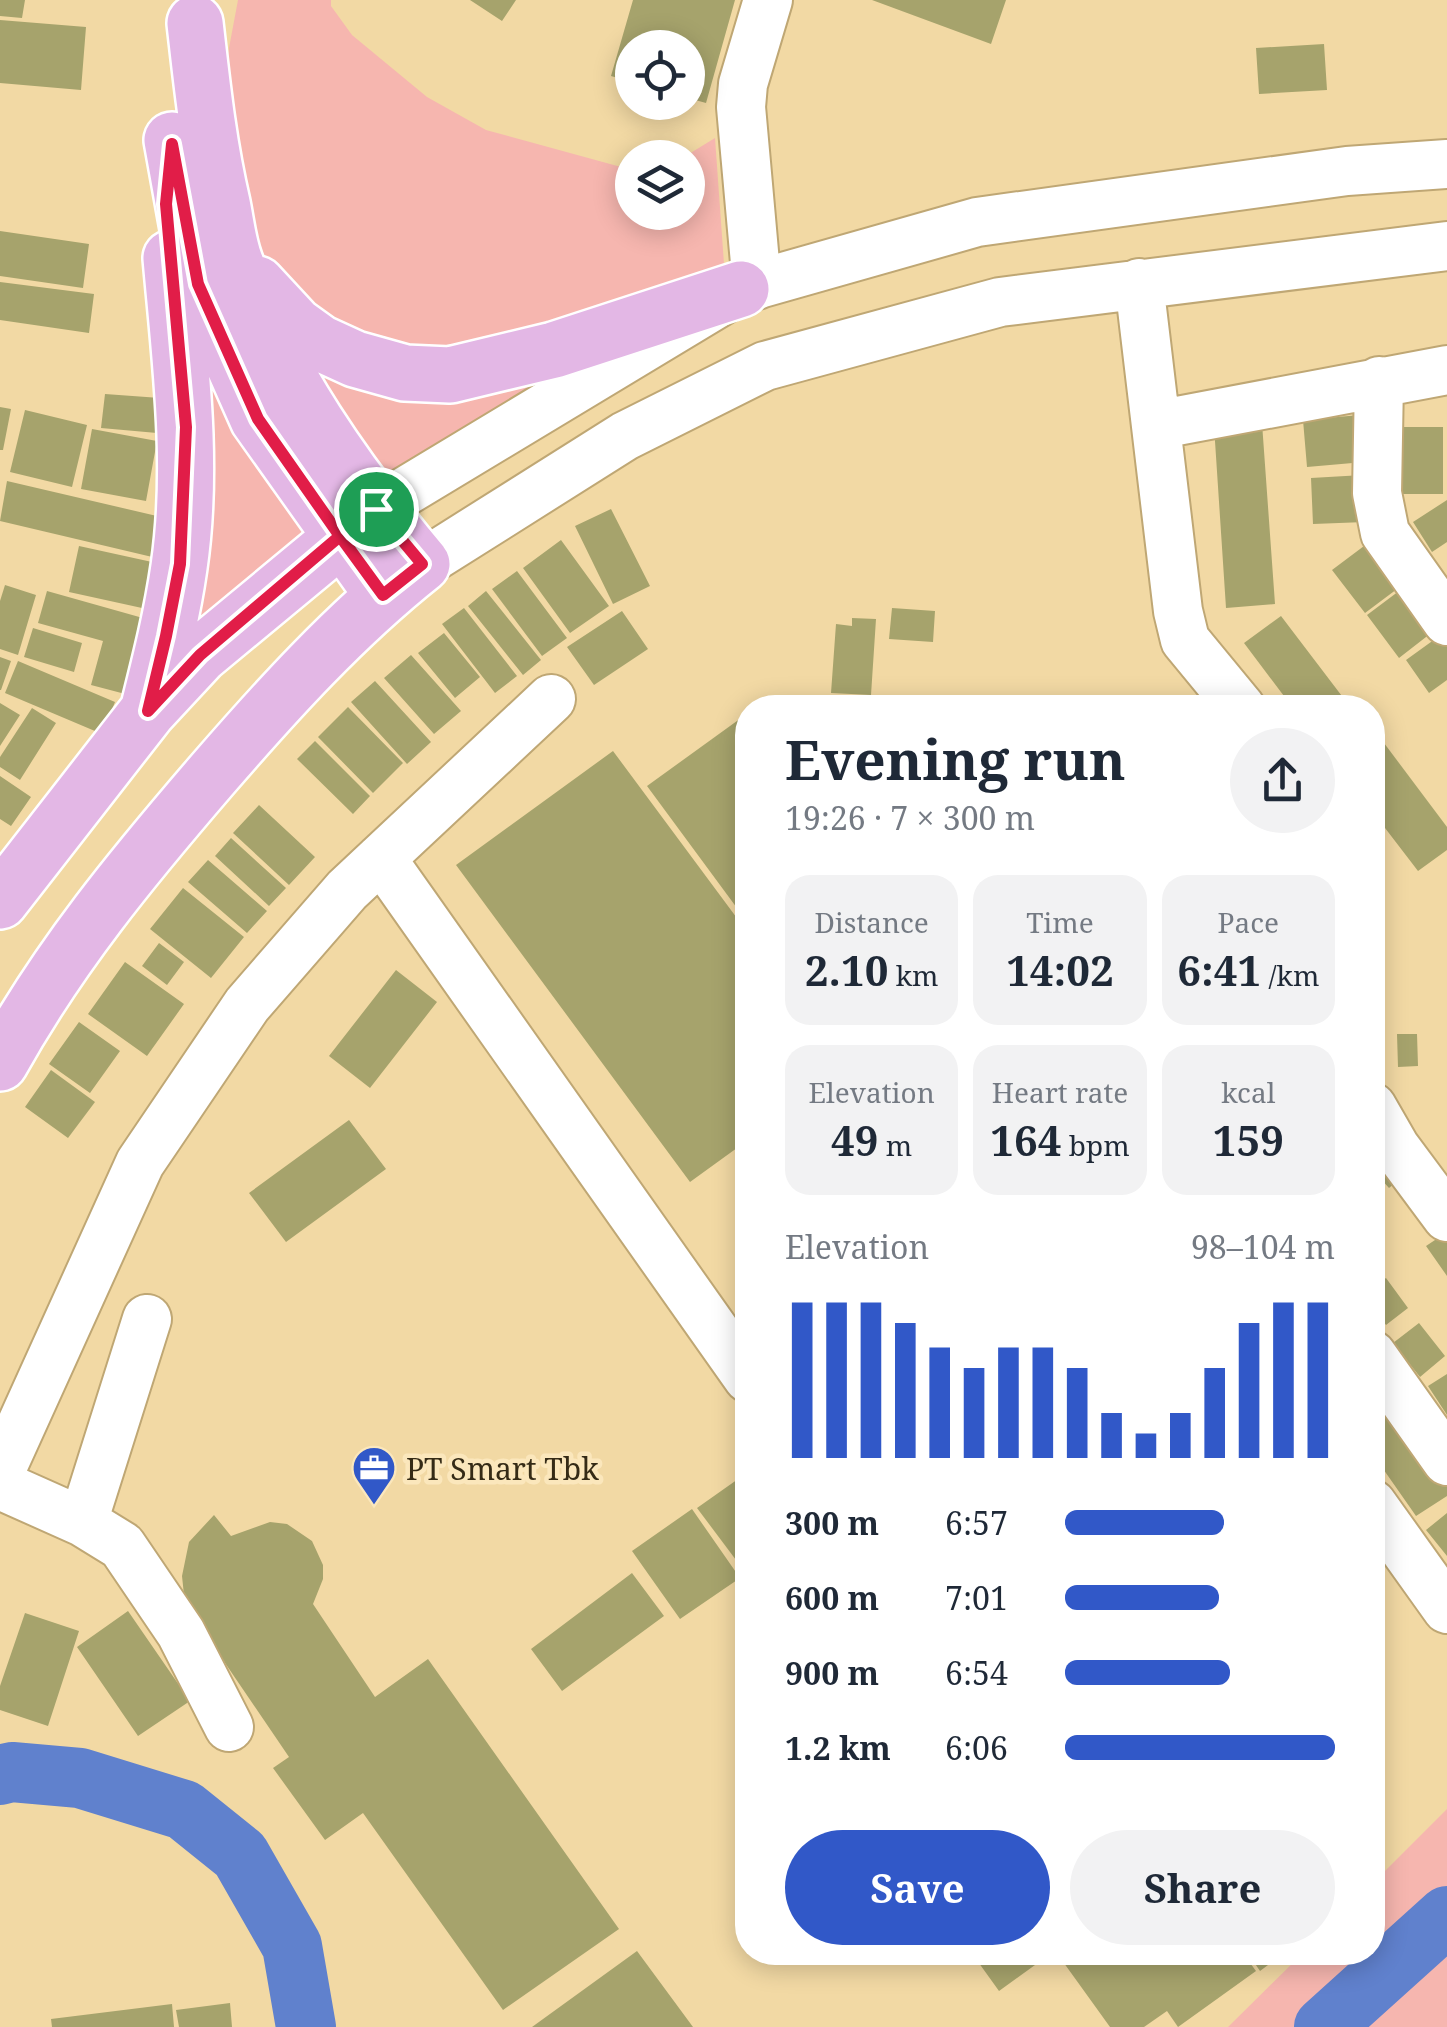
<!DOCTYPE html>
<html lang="en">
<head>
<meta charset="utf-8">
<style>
  body { margin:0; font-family:"Noto Serif",serif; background:#f2f2f3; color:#1f2937; height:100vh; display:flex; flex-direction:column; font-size:38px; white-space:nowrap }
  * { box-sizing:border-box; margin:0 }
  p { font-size:32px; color:#747a83 }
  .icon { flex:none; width:55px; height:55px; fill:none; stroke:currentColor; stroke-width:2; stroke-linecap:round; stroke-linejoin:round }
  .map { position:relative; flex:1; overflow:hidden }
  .drawer { position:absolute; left:735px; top:695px; width:650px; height:1270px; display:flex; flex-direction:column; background:#fff; border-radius:40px; box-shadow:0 5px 25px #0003 }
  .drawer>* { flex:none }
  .fabs { position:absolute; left:615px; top:30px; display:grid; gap:20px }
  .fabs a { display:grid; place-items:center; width:90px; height:90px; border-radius:50%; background:#fff; box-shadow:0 5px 25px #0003; font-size:50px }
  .pin { position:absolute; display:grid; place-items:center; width:85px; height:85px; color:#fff; margin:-42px; border:5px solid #fff; border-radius:50%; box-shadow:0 2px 10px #0007 }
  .round { display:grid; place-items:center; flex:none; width:105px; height:105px; border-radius:52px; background:#f2f2f3 }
  .headline { display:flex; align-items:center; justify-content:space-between; height:170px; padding:0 50px }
  h1 { font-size:55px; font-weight:700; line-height:75px }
  .stats { display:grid; grid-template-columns:repeat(3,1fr); gap:15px; height:170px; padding:10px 50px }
  .stats div { display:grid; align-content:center; border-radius:25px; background:#f2f2f3; text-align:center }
  .stats b { font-size:42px; font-weight:700 }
  .stats small { font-size:28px; font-weight:400 }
  .stats p { font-size:28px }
  .chart { height:280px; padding:20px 50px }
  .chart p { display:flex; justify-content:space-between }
  .chart svg { width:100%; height:180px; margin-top:10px; stroke:#3158c8; stroke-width:6 }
  .cta { display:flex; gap:20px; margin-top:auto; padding:20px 50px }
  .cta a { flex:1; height:115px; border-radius:60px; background:#3158c8; color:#fff; font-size:40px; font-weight:700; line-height:115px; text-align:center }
  .cta a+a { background:#f2f2f3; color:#1f2937 }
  ul { padding:0 50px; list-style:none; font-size:32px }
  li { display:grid; grid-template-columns:160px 120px 1fr; align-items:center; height:75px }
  li i { height:25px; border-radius:12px; background:#3158c8 }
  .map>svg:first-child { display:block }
  .green { fill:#f6b6af }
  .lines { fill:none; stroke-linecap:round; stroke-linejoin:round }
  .river { stroke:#6081cd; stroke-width:60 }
  .building { fill:#a6a36c }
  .minor-casing { stroke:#bfa774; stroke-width:52 }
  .major-casing { stroke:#fff; stroke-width:60 }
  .minor { stroke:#fff; stroke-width:48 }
  .major { stroke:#e3b7e5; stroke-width:55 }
  .route-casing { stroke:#fff; stroke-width:20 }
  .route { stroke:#e11d48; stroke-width:12 }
  .labels { text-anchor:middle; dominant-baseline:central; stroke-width:9; stroke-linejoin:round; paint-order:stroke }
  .poi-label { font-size:30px; fill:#352b16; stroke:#fbe7bc; text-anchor:start }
</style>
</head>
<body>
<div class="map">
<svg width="1447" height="2027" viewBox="0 0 1447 2027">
  <rect width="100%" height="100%" fill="#f2d9a4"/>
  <!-- green -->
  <path class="green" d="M238,0h93v6l21,29 75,62 59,33 146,40v42h56v-54l-4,-1 31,-19 10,140 16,11 -365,220 -142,-249 -10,-156 5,-56z
    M172,145l168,391 -192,175 19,-75z
    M1447,1809v218h-219l75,-74 69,-1 1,-69z"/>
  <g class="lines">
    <!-- river -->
    <path class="river" d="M0,1775l12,-3 68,6 104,32 56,45 52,91 14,81
      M1324,2027l123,-111"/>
  </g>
  <!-- building -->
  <path class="building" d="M0,0h25l-3,18 -22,-2z
    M470,0h46l-14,21z
    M633,0h102l-29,103 -18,-5v-50h-56v34l-21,-6z
    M872,0h134l-15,44z
    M0,20l86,7 -5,63 -81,-7z
    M1324,44l3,46 -68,4 -3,-46z
    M0,231l89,13 -6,44 -83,-12z
    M0,282l94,12 -5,39 -89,-13z
    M105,394l55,4 -3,35 -56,-5z
    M0,407l11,2 -8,41h-3z
    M25,410l62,15 -15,62 -62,-15z
    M1360,415l4,47 -57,5 -4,-47z
    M1262,423l13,181 -49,4 -12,-182z
    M1398,427h45v67h-45z
    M92,429l65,12 -11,60 -65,-12z
    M1363,475l2,47 -52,2 -2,-46z
    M7,481l167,39 -9,40 -165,-39z
    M1447,500v42l-15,10 -19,-30z
    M611,509l39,77 -37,18 -38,-78z
    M561,540l48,66 -39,27 -47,-65z
    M1368,543l33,43 -36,27 -33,-43z
    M79,546l73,16 -10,46 -73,-16z
    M517,571l50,67 -25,18 -50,-67z
    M5,585l31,10 -18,60 -18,-6v-48z
    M1403,588l32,42 -36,28 -32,-43z
    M47,591l103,29 -21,75 -38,-10 12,-44 -65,-18z
    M486,591l55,69 -18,15 -55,-69z
    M464,608l53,68 -22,17 -53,-69z
    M892,608l43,3 -2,31 -44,-3z
    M622,611l26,38 -54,36 -27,-38z
    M1281,616l70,92h-58l-49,-65z
    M852,618l24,1 -5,76 -40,-2 5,-69 16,2z
    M33,628l49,15 -8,29 -50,-15z
    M444,633l36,44 -25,21 -37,-45z
    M1442,634l5,7v39l-18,13 -23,-33z
    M411,655l50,56 -27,23 -50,-56z
    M0,657l11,4 -10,29h-1z
    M18,661l97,41 -13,32 -97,-41z
    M375,681l56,61 -24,22 -56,-62z
    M0,703l20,12 -20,31z
    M348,707l55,56 -30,30 -55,-56z
    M32,708l24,15 -36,57 -20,-13v-10z
    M748,713v210l-101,-137z
    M1372,727l75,100v23l-29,21 -46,-60z
    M315,741l55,55 -17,18 -56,-55z
    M613,751l135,182v207l-58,42 -234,-317z
    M0,776l31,21 -20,29 -11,-7z
    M259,805l56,52 -26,28 -56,-52z
    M231,838l55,50 -17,18 -54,-50z
    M208,860l59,51 -20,22 -59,-51z
    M183,888l61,49 -33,41 -61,-49z
    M159,943l25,19 -17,23 -25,-19z
    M125,962l59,42 -37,52 -59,-42z
    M396,970l41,32 -67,86 -41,-32z
    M79,1022l41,29 -30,42 -41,-29z
    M1397,1034h20l1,32 -20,1z
    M51,1070l44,32 -27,36 -43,-31z
    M349,1120l37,49 -100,73 -37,-49z
    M1372,1151l36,21 -19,16 -17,-19z
    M1447,1232v44l-21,-30z
    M1386,1278l22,30 -22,17 -14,-18v-20z
    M1419,1323l26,33 -25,21 -27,-34z
    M1447,1374v41l-19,-29z
    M1372,1382l75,98v16l-31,20 -44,-63z
    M748,1472v104l-51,-68z
    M692,1509l48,69 -60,41 -48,-68z
    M1447,1513v43l-21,-26z
    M214,1515l17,21 39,-14 17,2 25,17 11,24v14l-10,25 62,93 53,-38 191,270 -116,81 -140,-197 -38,27 -52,-72 16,-11 -98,-144 -7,-18 -2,-19 7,-34z
    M632,1573l32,43 -102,75 -31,-42z
    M128,1611l62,90 -52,35 -61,-89z
    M25,1613l54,18 -31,95 -48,-16v-24z
    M1372,1869l11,15 -11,7z
    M637,1951l56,76h-161z
    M971,1952h82l-54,39z
    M1056,1952h186l14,19 -78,56 -11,-16 -23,16h-34z
    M1247,1952h38l-25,19z
    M230,2003l2,24h-53l-3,-17z
    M172,2004l2,23h-122l-1,-8z"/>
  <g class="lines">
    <defs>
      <path id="minor" d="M1139,283l39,328 7,29 56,68
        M757,285l-16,-178 2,-23 25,-84
        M1379,381l-2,112 8,40 62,88
        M1156,425l291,-55
        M376,509l365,-220 236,-67 370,-51 100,-7
        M422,564l203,-128 140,-70 235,-64 447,-56
        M381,858l367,520
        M1372,1107l23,40 52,70
        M1372,1355l75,106
        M0,1472l140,-309 107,-158 100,-115 204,-191
        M0,1485l83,37 39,24 59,87 48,94
        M1372,1504l75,105
        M83,1522l64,-203"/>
      <path id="major" d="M172,140l26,144 60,135 125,176
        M257,284l38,41 25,18 35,16 50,14 45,2 104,-25 187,-61
        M148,711c12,-48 24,-95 31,-144 15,-101 1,-208 -8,-309
        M0,901l148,-190 52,-56 169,-140
        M0,1063c60,-108 132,-195 212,-288 65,-75 132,-149 210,-211 -76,-91 -145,-189 -187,-302 -7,-18 -9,-40 -13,-59 -14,-60 -20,-119 -27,-180"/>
    </defs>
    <!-- minor casing -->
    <use href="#minor" class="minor-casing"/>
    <!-- major casing -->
    <use href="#major" class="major-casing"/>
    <!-- minor -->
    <use href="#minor" class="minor"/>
    <!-- major -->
    <use href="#major" class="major"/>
  </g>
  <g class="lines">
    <defs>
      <path id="route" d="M376,509l-36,27 -82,-117 -60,-135 -26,-140 -6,60 20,223 -6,137 -14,72 -18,75 52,-56 140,-119 43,59 39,-31 -46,-55"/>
    </defs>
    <!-- route casing -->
    <use href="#route" class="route-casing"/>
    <!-- route -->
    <use href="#route" class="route"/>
  </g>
  <!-- icons -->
  <defs>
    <symbol id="office-pin" viewBox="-11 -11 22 30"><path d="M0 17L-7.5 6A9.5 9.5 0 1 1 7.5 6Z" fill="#3158c8" stroke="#fbe7bc"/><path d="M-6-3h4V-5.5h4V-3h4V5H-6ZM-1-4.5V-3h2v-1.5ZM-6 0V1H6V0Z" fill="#fff"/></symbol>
  </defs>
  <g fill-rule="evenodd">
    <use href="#office-pin" x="349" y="1443" width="50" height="68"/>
  </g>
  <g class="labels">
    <!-- poi labels -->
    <g class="poi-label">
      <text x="406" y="1468">PT Smart Tbk</text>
    </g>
  </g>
</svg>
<div class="fabs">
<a><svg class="icon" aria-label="locate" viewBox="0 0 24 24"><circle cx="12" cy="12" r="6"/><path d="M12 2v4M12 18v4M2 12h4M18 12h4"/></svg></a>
<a><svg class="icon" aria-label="layers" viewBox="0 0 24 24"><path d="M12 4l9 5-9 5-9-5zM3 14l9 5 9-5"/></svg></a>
</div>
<div class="pin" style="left:376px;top:509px;background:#1e9e55"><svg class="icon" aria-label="arrive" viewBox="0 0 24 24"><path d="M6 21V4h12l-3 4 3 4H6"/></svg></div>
<section class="drawer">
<div class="headline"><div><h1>Evening run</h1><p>19:26 · 7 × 300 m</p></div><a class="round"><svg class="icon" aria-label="share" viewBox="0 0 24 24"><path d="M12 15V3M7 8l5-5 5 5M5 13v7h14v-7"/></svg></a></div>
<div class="stats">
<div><p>Distance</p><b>2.10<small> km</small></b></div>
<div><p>Time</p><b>14:02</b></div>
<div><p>Pace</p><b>6:41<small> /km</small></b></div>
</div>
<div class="stats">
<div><p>Elevation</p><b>49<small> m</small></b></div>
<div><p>Heart rate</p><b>164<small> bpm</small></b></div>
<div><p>kcal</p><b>159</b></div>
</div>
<div class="chart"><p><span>Elevation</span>98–104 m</p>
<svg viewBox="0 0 160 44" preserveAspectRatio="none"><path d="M5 44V6M15 44V6M25 44V6M35 44V11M45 44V17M55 44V22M65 44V17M75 44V17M85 44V22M95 44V33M105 44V38M115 44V33M125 44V22M135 44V11M145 44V6M155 44V6"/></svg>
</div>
<ul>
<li><b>300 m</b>6:57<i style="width:59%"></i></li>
<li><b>600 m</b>7:01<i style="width:57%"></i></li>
<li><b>900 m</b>6:54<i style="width:61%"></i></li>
<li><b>1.2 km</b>6:06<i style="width:100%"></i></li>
</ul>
<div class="cta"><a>Save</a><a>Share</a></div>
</section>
</div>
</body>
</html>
